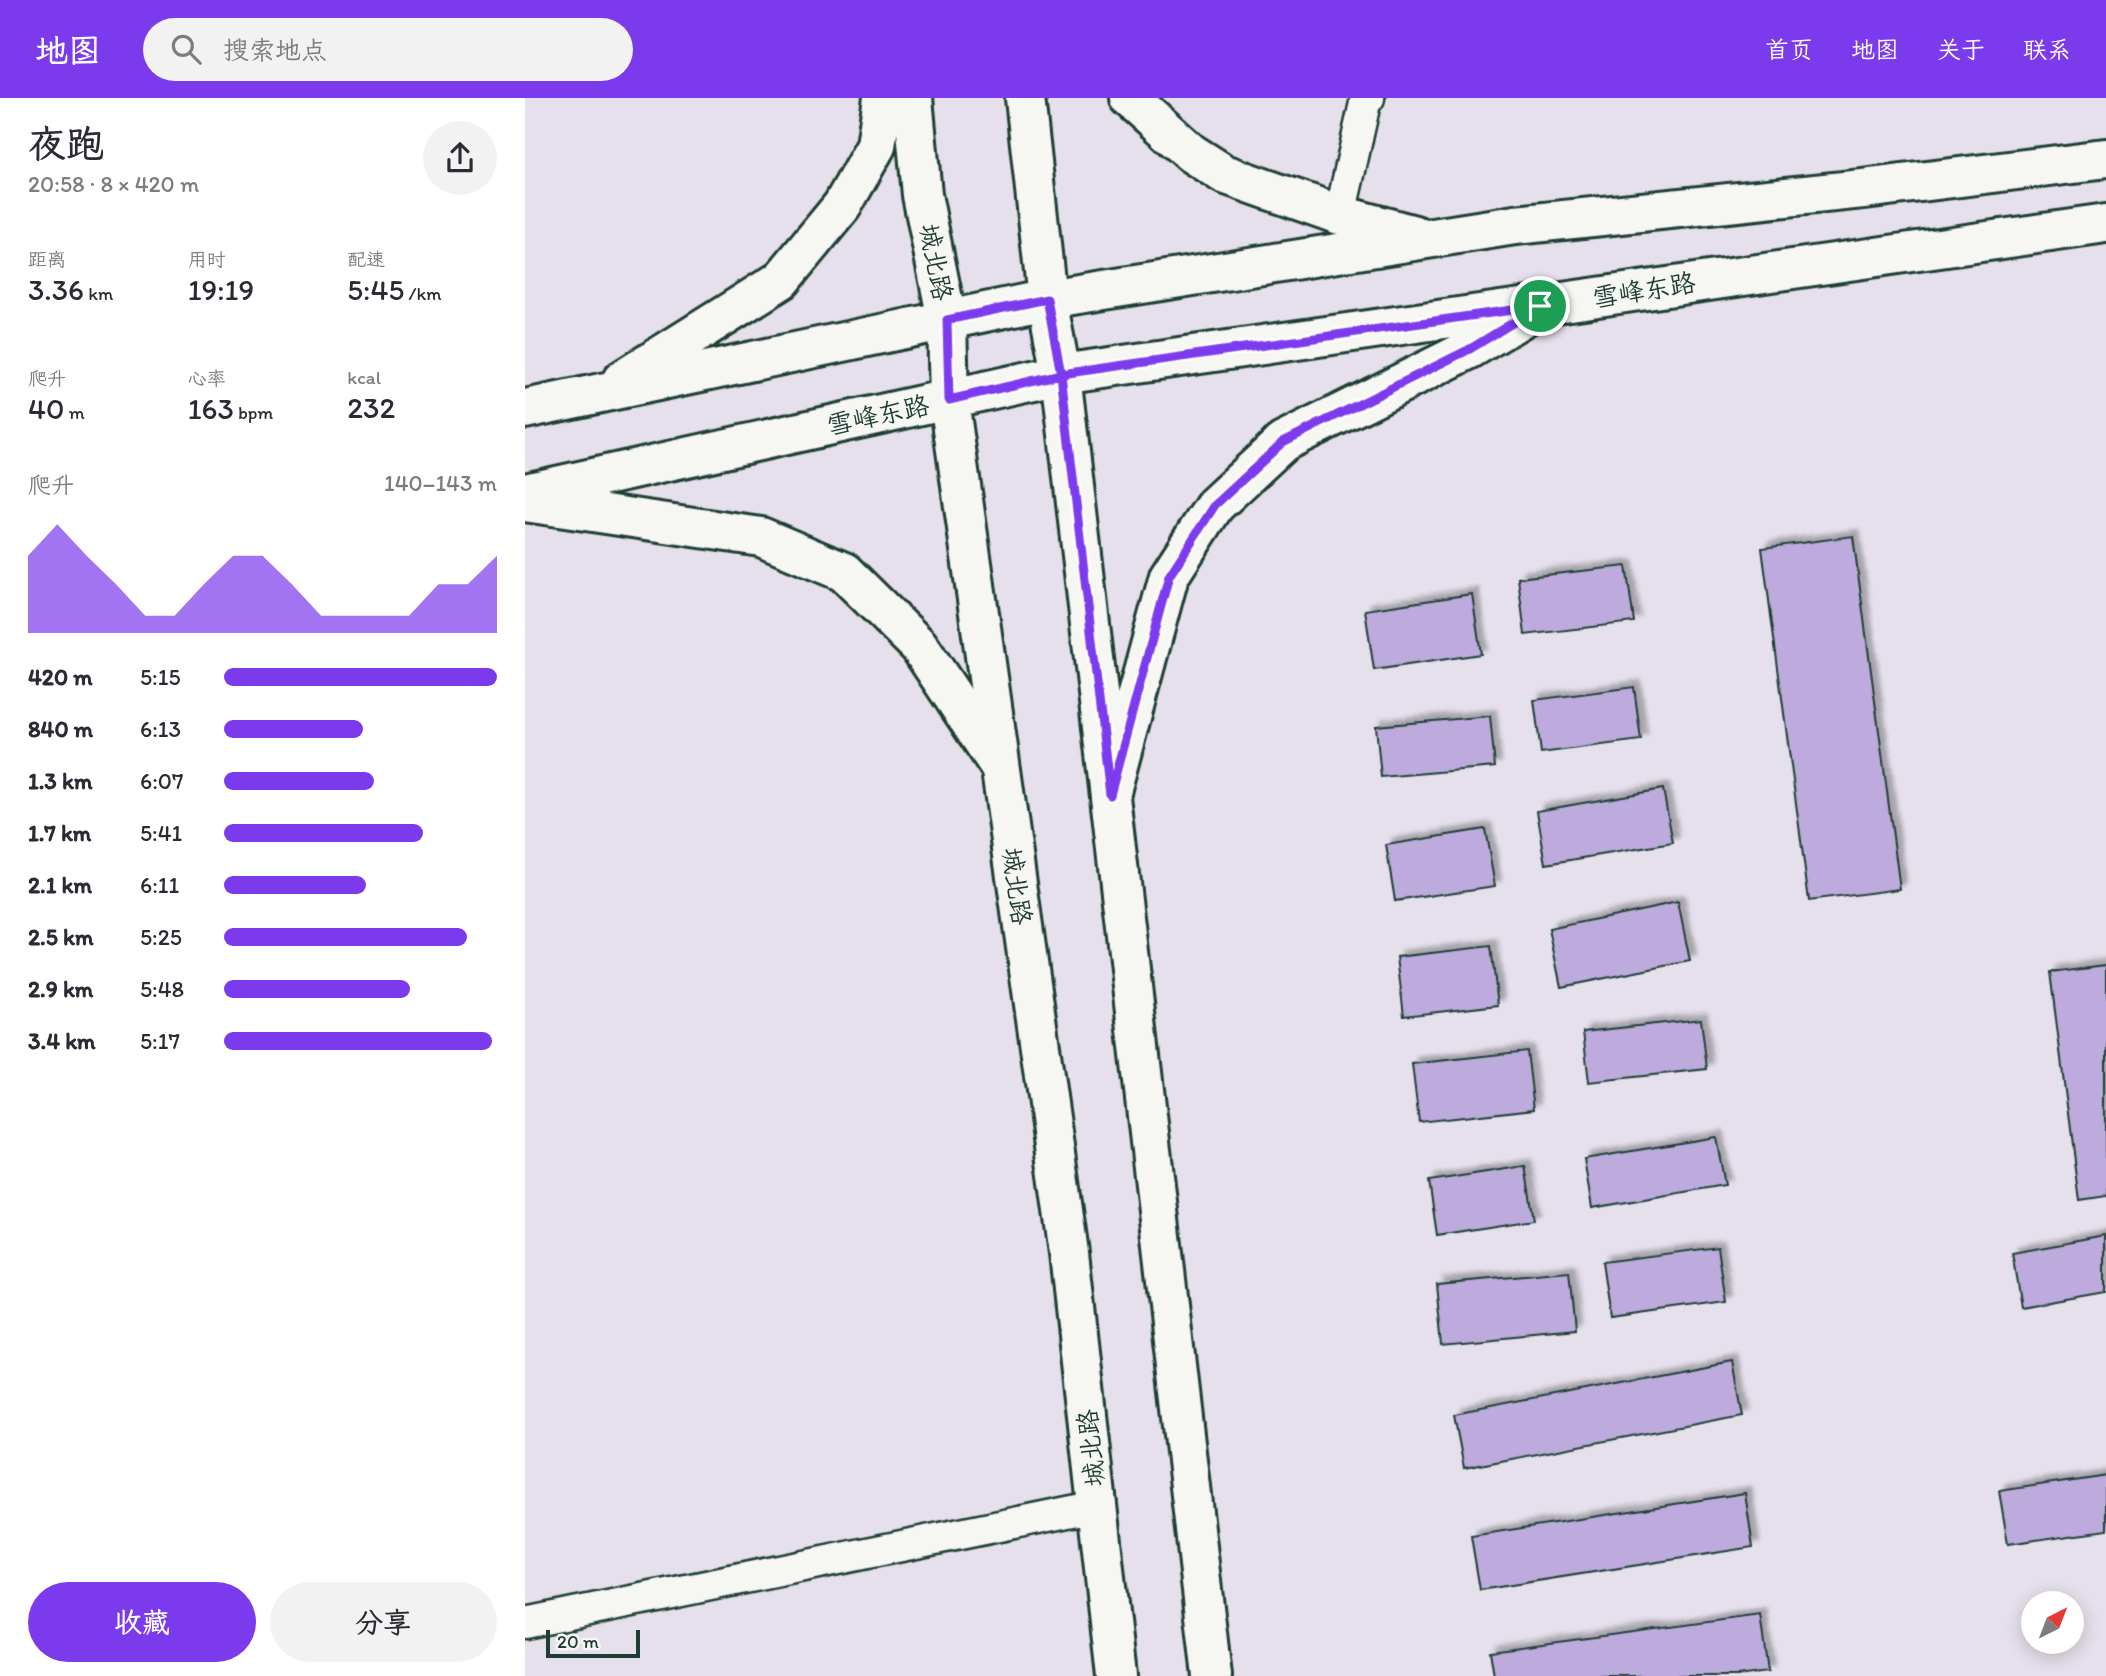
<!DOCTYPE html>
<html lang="zh">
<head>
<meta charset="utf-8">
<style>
  body { margin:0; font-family:Itim,"LXGW WenKai TC",sans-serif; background:#f2f2f3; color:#2b2b33; height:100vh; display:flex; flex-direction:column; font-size:26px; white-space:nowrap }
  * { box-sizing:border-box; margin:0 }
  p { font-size:23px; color:#7c7c81 }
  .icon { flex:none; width:38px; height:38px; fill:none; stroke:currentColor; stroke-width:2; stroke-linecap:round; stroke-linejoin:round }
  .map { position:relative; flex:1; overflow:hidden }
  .drawer { display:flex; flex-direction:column; background:#fff; width:525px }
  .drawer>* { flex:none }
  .needle { width:46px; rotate:42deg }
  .fabs { position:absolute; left:1496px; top:1493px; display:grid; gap:14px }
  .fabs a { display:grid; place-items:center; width:63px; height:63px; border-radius:50%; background:#fff; box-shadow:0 4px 18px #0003; font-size:35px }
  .scale { position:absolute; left:21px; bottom:18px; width:94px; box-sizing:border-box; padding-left:7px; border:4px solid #1f3d34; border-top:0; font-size:19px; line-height:24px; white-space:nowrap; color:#1f3d34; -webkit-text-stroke:5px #f6f6f2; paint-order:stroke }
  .pin { position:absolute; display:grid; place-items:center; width:60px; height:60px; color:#fff; margin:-30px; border:4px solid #fff; border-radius:50%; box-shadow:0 2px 7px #0007 }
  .round { display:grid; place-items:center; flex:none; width:74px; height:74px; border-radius:37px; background:#f2f2f3 }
  .overview { display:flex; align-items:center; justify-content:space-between; height:119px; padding:0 28px }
  h1 { font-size:38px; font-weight:600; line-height:52px }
  .stats { display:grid; grid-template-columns:repeat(3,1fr); gap:10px; height:119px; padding:7px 28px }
  .stats div { display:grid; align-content:center }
  .stats b { font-size:30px; font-weight:600 }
  .stats small { font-size:19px; font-weight:400 }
  .stats p { font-size:19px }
  .chart { height:196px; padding:14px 28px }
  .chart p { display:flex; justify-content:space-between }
  .chart svg { width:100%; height:126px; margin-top:7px; fill:#7c3aed; opacity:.7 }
  .cta { display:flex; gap:14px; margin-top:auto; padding:14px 28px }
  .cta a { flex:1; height:80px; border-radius:42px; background:#7c3aed; color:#fff; font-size:28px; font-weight:600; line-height:80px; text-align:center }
  .cta a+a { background:#f2f2f3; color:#2b2b33 }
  ul { padding:0 28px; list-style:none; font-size:23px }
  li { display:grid; grid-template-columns:112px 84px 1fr; align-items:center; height:52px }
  li i { height:18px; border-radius:9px; background:#7c3aed }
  header { display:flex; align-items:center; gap:42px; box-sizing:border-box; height:98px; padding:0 35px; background:#7c3aed; color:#fff }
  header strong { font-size:33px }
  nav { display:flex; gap:38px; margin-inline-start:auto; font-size:24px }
  .search { width:490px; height:63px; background:#f2f2f3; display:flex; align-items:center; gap:18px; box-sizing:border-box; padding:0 24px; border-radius:38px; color:#7c7c81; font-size:26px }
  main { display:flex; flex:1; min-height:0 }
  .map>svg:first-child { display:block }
  .building { fill:#bcabdc; stroke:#1f3d34; stroke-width:2; filter:url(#shadow) }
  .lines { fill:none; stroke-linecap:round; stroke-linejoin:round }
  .minor-casing { stroke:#1f3d34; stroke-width:35 }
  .secondary-casing { stroke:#1f3d34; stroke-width:44 }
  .primary-casing { stroke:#1f3d34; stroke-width:44 }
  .minor { stroke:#f6f6f2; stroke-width:30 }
  .secondary { stroke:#f6f6f2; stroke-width:38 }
  .primary { stroke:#f6f6f2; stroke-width:38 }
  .route-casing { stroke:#fff; stroke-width:14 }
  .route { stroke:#7c3aed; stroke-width:9 }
  .labels { text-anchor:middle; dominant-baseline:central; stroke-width:5; stroke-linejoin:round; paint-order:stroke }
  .street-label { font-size:26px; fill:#1f3d34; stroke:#f6f6f2 }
</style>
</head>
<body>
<header>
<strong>地图</strong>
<div class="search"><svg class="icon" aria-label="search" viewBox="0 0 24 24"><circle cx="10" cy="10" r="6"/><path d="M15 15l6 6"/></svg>搜索地点</div>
<nav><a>首页</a><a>地图</a><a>关于</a><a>联系</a></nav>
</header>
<main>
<section class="drawer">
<div class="overview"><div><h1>夜跑</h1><p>20:58 · 8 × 420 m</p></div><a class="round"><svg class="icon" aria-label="share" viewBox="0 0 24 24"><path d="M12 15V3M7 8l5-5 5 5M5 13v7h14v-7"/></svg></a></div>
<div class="stats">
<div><p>距离</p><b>3.36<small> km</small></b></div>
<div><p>用时</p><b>19:19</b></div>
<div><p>配速</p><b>5:45<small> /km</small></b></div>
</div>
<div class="stats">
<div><p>爬升</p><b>40<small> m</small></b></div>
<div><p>心率</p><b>163<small> bpm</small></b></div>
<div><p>kcal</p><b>232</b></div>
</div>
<div class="chart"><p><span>爬升</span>140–143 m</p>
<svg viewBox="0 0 160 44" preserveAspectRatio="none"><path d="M0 44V17L10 6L20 17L30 27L40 38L50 38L60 27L70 17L80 17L90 27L100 38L110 38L120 38L130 38L140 27L150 27L160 17V44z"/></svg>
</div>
<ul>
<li><b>420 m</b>5:15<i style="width:100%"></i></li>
<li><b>840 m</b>6:13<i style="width:51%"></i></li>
<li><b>1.3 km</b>6:07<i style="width:55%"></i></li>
<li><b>1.7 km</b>5:41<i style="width:73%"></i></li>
<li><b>2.1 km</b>6:11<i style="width:52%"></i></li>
<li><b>2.5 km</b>5:25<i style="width:89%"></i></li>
<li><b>2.9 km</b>5:48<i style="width:68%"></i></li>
<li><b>3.4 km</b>5:17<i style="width:98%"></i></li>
</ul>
<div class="cta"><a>收藏</a><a>分享</a></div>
</section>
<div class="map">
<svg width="1581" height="1578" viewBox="0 0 1581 1578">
  <defs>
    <filter id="shadow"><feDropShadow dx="6" dy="-6" stdDeviation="2" flood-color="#0004"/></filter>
  </defs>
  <rect width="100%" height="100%" fill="#e5e0eb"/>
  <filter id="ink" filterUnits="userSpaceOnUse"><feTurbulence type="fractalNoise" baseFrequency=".0143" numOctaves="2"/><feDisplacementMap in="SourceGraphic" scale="14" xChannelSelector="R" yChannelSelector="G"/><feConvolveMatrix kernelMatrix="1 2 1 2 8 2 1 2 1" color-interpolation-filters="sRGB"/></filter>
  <g filter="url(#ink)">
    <!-- building -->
    <path class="building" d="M1328,438l47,353 -91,12 -47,-353z
      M1101,468l8,56 -109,13 -7,-57z
      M947,496l9,60 -107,16 -9,-60z
      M1109,589l7,53 -100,13 -7,-53z
      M965,618l5,51 -114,10 -5,-51z
      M1138,691l10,54 -127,21 -9,-53z
      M960,731l10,57 -100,15 -9,-56z
      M1153,804l12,59 -129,26 -12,-58z
      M966,848l7,59 -94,11 -7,-59z
      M1581,867v231l-27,4 -29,-228z
      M1176,921l6,50 -118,13 -6,-50z
      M1002,953l7,58 -115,13 -7,-58z
      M1191,1039l9,48 -133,23 -8,-49z
      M1000,1068l9,54 -97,15 -8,-54z
      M1581,1138v56l-85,15 -9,-54z
      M1193,1149l8,55 -116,16 -8,-56z
      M1044,1174l6,59 -132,13 -6,-60z
      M1207,1264l10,53 -278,53 -10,-53z
      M1581,1377v55l-98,14 -9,-53z
      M1220,1395l8,54 -273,43 -9,-54z
      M1235,1517l8,57 -31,4h-243l-4,-25z"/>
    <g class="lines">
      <defs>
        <path id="minor" d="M815,117l25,-112 4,-5
          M0,1525l572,-117"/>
        <path id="secondary" d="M605,0l61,55 33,21 116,41 75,20
          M97,282l159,-100 61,-74 34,-60 7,-48
          M0,311l522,-110 468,-74 348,-36 243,-30
          M0,395l536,-119 1045,-150
          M0,404l236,35 83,35 75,74 81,121
          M585,697l59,-219 46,-71 68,-63 187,-93 55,-33"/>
        <path id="primary" d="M388,0l9,97 25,125 2,80 120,853 47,423
          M500,0l22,201 14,75 151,1302"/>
      </defs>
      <!-- minor casing -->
      <use href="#minor" class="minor-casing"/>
      <!-- secondary casing -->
      <use href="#secondary" class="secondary-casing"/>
      <!-- primary casing -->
      <use href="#primary" class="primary-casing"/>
      <!-- minor -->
      <use href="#minor" class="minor"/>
      <!-- secondary -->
      <use href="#secondary" class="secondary"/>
      <!-- primary -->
      <use href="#primary" class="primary"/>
    </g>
  </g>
  <g class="lines" filter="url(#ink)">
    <defs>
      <path id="route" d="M1015,208l-479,68 -14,-75 -100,21 2,80 112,-26 49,421 59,-219 46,-71 68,-63 187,-93 70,-43"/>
    </defs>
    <!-- route casing -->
    <use href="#route" class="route-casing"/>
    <!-- route -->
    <use href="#route" class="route"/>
  </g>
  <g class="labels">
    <!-- street labels -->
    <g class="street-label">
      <text transform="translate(411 164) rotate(79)">城北路</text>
      <text transform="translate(1119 192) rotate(-9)">雪峰东路</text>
      <text transform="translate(353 317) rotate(-12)">雪峰东路</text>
      <text transform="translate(492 788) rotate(82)">城北路</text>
      <text transform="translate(566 1350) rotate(-96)">城北路</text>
    </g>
  </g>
</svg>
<div class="fabs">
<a><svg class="needle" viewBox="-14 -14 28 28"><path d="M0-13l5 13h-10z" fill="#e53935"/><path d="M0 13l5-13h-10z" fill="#7c7c81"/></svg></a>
</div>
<div class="scale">20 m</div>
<div class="pin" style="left:1015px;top:208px;background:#1e9e55"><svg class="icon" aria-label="arrive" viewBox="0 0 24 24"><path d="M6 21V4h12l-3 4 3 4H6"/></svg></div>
</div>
</main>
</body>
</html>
